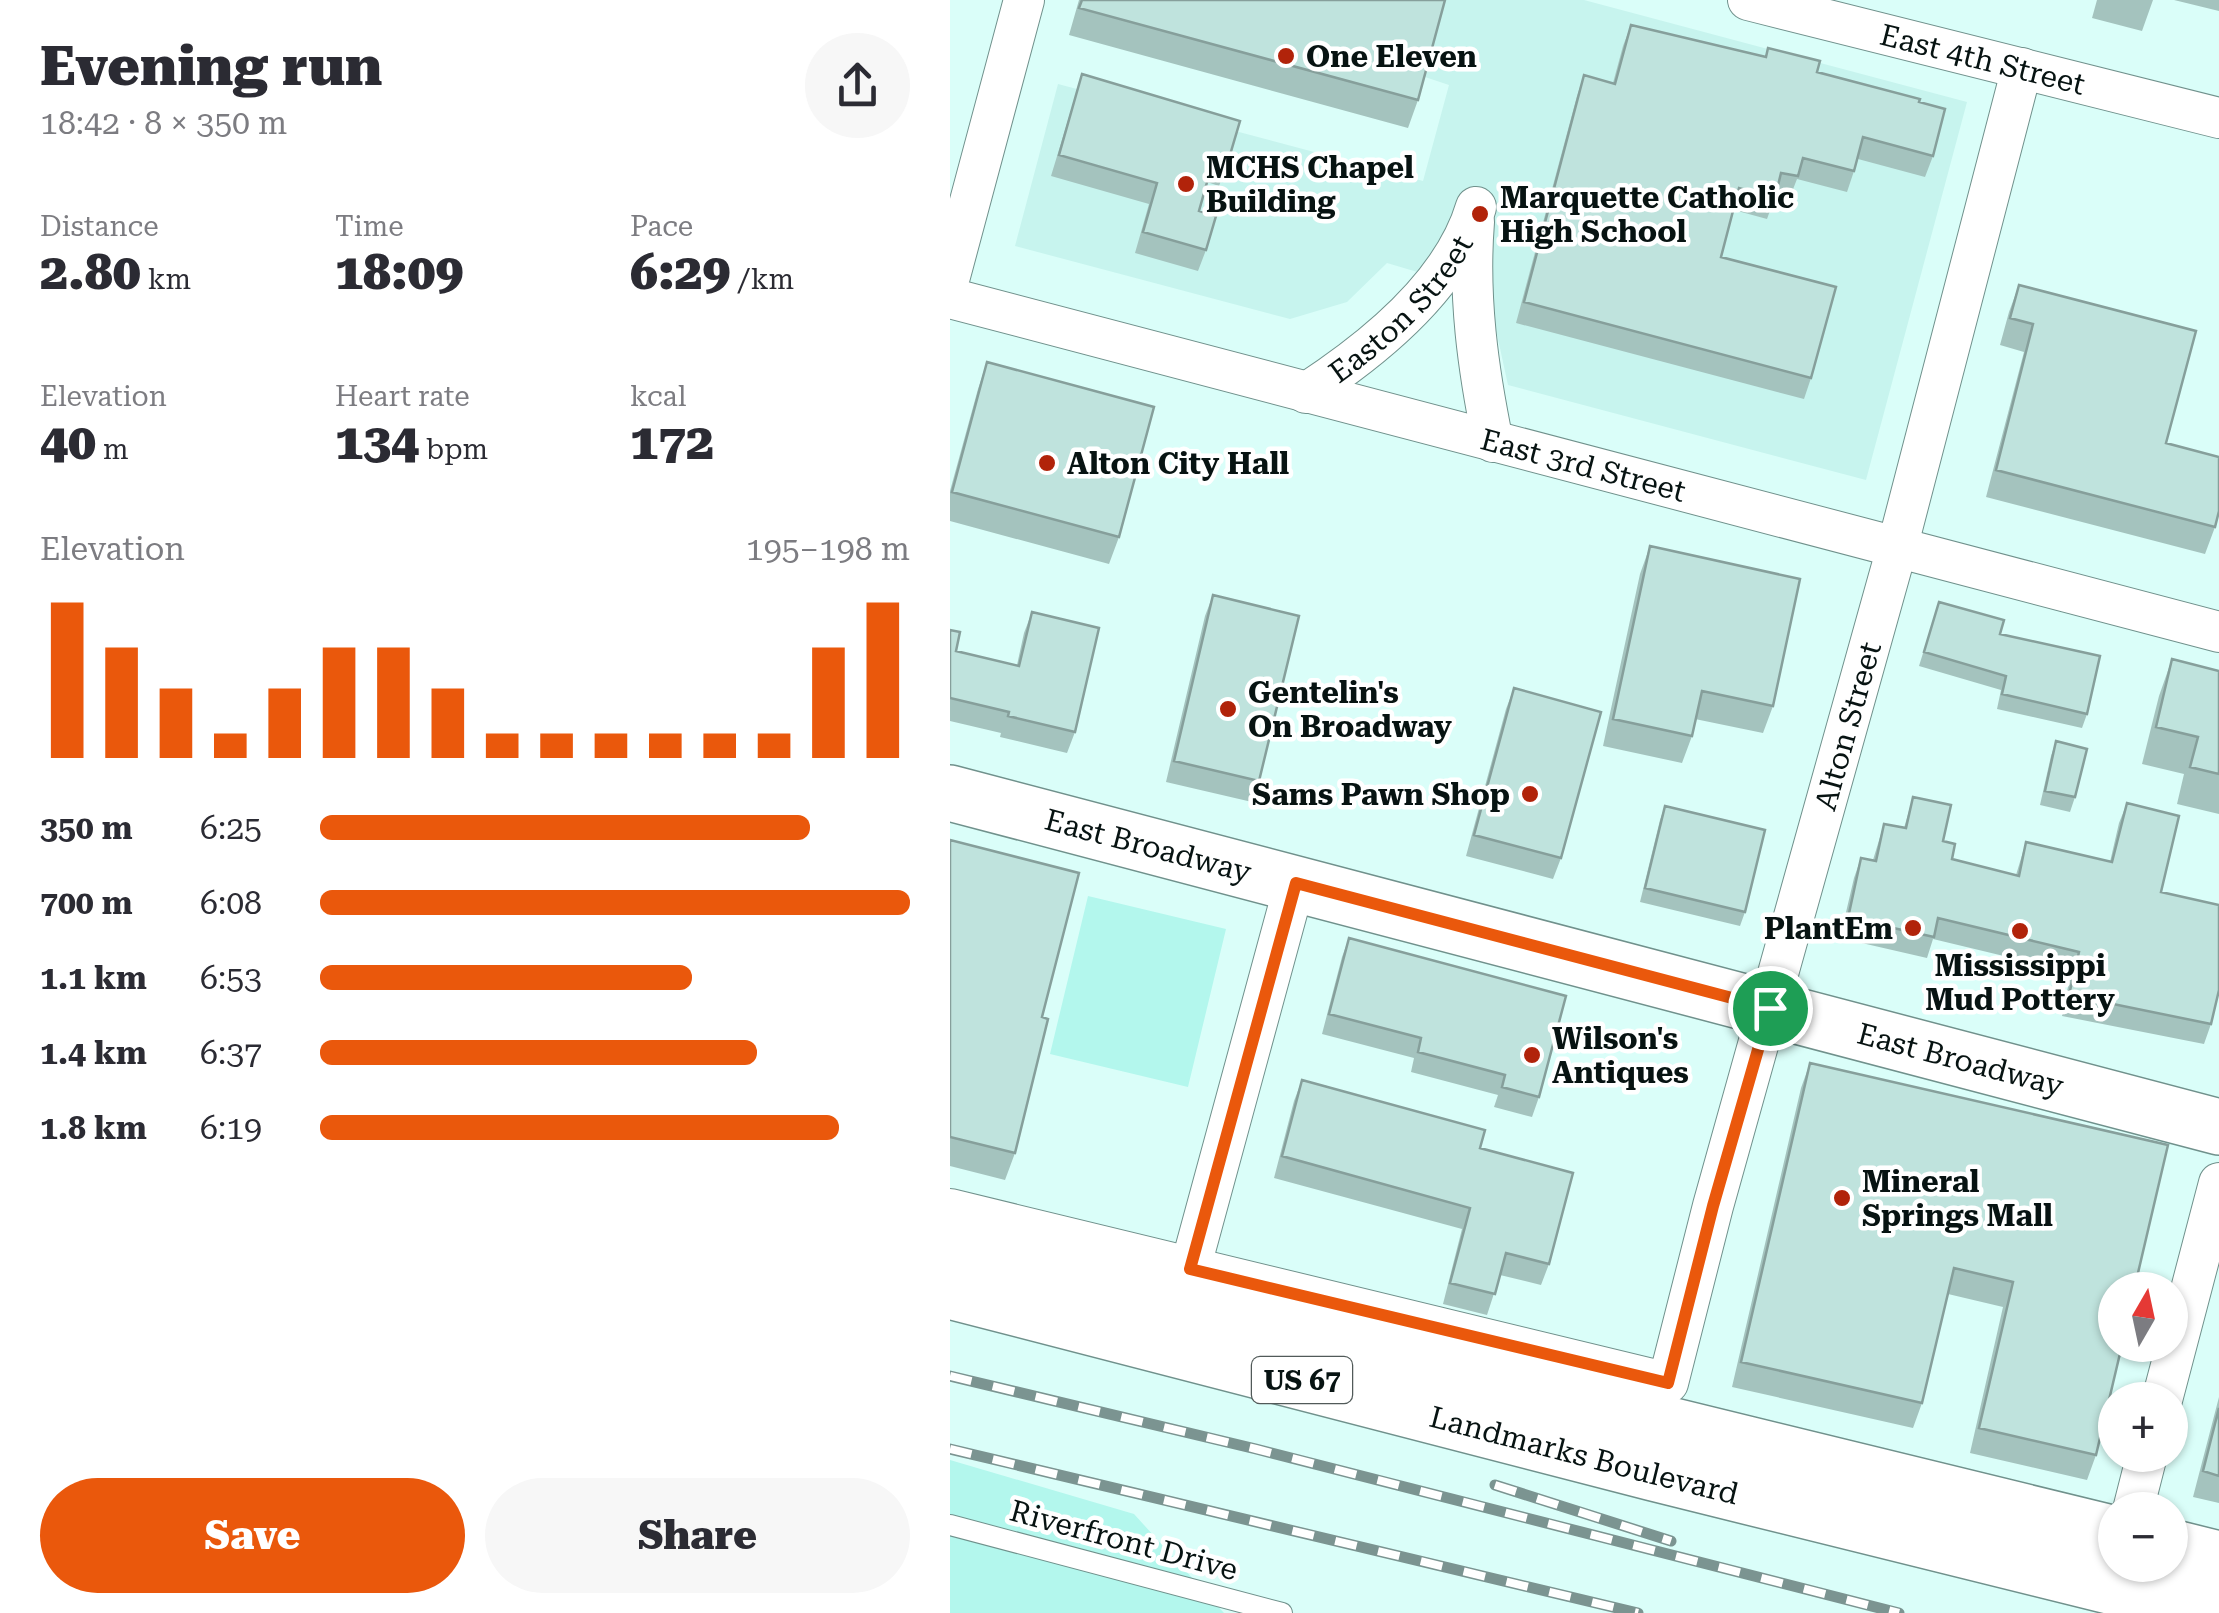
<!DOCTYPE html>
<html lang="en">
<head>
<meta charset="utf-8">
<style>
  body { margin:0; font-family:"Roboto Serif",serif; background:#f7f7f7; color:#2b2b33; height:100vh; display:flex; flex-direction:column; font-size:38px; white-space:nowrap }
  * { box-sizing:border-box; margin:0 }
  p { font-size:32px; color:#7c7c81 }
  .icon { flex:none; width:55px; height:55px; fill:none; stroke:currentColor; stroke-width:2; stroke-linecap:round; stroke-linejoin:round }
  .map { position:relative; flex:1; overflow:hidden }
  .drawer { display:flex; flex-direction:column; background:#fff; width:950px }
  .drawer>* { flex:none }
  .needle { width:65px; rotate:9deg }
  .controls { position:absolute; left:1148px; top:1272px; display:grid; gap:20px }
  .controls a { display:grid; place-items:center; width:90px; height:90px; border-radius:50%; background:#fff; box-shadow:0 2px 8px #0004; font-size:50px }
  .pin { position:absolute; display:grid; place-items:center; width:85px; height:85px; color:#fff; margin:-42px; border:5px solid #fff; border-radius:50%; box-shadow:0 2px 10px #0007 }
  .round { display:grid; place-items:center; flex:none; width:105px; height:105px; border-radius:52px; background:#f7f7f7 }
  .overview { display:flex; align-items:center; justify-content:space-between; height:170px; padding:0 40px }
  h1 { font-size:55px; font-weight:800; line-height:75px }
  .metrics { display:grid; grid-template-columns:repeat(3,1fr); gap:15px; height:170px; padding:10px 40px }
  .metrics div { display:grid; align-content:center }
  .metrics b { font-size:50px; font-weight:800 }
  .metrics small { font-size:28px; font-weight:400 }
  .metrics p { font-size:28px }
  .chart { height:280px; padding:20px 40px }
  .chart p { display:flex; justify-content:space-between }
  .chart svg { width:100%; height:180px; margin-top:10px; stroke:#ea580c; stroke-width:6 }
  .button { display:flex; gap:20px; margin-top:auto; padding:20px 40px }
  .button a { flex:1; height:115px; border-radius:60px; background:#ea580c; color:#fff; font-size:40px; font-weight:800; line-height:115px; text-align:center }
  .button a+a { background:#f7f7f7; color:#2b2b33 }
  ul { padding:0 40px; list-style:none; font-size:32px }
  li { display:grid; grid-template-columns:160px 120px 1fr; align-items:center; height:75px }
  li i { height:25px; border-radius:12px; background:#ea580c }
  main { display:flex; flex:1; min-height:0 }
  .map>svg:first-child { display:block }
  .built { fill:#c7f4ee }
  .green { fill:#b3f7ed }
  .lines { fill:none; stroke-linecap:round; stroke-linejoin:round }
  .lane-casing { stroke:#70918c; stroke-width:22 }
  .street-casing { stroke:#70918c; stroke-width:42 }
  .secondary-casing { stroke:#70918c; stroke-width:58 }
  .highway-casing { stroke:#70918c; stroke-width:58 }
  .lane { stroke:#fff; stroke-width:20 }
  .street { stroke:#fff; stroke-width:40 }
  .secondary { stroke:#fff; stroke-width:55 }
  .highway { stroke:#fff; stroke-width:55 }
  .rail-casing { stroke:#7b9491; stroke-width:11 }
  .rail { stroke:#fff; stroke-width:8; stroke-dasharray:22; stroke-linecap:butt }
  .wall { fill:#a4c3be }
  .building { fill:#bfe3dd; stroke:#869f9b; stroke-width:2.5 }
  .route-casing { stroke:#fff; stroke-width:20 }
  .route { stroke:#ea580c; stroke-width:12 }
  .poi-dot { fill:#b1230a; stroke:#fff; stroke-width:4 }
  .labels { text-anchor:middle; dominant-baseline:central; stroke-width:9; stroke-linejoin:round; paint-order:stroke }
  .shield { fill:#fff; stroke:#515a59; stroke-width:2.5 }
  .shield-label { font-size:28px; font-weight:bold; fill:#071312 }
  .poi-label { font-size:30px; font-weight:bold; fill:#071312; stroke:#fff; text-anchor:start }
  .street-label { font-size:30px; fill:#071312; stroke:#fff }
</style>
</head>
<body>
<main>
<section class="drawer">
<div class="overview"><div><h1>Evening run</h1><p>18:42 · 8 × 350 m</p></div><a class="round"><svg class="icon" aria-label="share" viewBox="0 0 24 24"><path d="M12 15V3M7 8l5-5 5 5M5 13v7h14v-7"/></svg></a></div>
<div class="metrics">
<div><p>Distance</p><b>2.80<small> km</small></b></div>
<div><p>Time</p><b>18:09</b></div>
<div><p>Pace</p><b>6:29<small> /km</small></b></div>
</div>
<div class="metrics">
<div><p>Elevation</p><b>40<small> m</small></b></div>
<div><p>Heart rate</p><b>134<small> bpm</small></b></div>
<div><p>kcal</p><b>172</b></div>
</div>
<div class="chart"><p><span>Elevation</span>195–198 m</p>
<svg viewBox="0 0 160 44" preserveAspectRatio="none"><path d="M5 44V6M15 44V17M25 44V27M35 44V38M45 44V27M55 44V17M65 44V17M75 44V27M85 44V38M95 44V38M105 44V38M115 44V38M125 44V38M135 44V38M145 44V17M155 44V6"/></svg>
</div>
<ul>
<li><b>350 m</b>6:25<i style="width:83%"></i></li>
<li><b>700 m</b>6:08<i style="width:100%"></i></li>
<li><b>1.1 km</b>6:53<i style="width:63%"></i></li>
<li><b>1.4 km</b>6:37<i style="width:74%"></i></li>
<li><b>1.8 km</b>6:19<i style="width:88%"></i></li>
</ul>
<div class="button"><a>Save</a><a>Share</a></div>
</section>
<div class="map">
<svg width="1269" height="1613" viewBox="0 0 1269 1613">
  <rect width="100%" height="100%" fill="#dafef9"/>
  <!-- built -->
  <path class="built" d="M492,0h142l383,102 -101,378 -358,-95 -20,-92 -101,-30 -40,39 -57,17 -275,-73 43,-162 365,97 26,-96 -27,-9z"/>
  <!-- green -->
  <path class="green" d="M138,896l138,33 -38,158 -138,-33z
    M0,1460l184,54 90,99h-274z"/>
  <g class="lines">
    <defs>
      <path id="lane" d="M0,1525l332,88"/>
      <g id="street">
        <path id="s1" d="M798,0l471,118"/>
        <path d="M524,222c-6,75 4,147 19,220"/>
        <path d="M0,276l74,-276"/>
        <path id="s2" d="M0,298l1269,334"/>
        <path id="s3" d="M356,393c66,-43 147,-108 170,-186"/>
        <path id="s4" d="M0,1209l718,174 45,-177 184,-658 125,-480"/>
        <path d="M240,1269l105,-386"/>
        <path d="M1212,1400l57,-217"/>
        <path d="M1183,1510l14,-55"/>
      </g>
      <g id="secondary">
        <path id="s5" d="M0,793l1269,334"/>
      </g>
      <g id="highway">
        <path d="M0,1249l1165,285"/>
        <path id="s6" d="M0,1291l703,182 565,140"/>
        <path d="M1220,1547l49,12"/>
      </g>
    </defs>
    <!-- lane casing -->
    <use href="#lane" class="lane-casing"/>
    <!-- street casing -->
    <use href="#street" class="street-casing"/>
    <!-- secondary casing -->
    <use href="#secondary" class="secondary-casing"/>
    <!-- highway casing -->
    <use href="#highway" class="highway-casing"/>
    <!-- lane -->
    <use href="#lane" class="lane"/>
    <!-- street -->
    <use href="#street" class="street"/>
    <!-- secondary -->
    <use href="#secondary" class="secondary"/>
    <!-- highway -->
    <use href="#highway" class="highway"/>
    <defs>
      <path id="rail" d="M0,1376l306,73 643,164
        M0,1449l688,164
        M545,1485l176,56"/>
    </defs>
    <!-- rail casing -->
    <use href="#rail" class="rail-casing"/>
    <!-- rail -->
    <use href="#rail" class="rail"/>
  </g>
  <!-- wall -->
  <path class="wall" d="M129,0h366l-27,100 -10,28 -339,-93z
    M1147,0h56l-11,31 -50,-13z
    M1224,0h45v11z
    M681,25l134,32 3,-9 49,24 102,30 14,54 -8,21 -67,-18 -11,33 -50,-13 -7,18 -14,-3 -9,25 -33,-9 -13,47 90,121 -7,21 -288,-76 61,-227 7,-21 29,8 10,-37z
    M132,74l145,91 -8,21 -12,-4 -8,29 7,39 -8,21 -63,-18 14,-49 -98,-28z
    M1069,285l147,158 49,84 -10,27 -219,-57 38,-145 -24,-7 9,-33z
    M37,362l132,175 -10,27 -159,-43v-30l28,-102z
    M700,546l123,160 -10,27 -68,-14 -3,17 -10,27 -79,-17 37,-172z
    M263,595l46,186 -7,21 -86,-20 39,-166z
    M989,602l61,32 87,80 -5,14 -85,-19 4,-19 -82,-24z
    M82,612l43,120 -8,21 -67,-16 1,-4 -51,-12v-91l6,21 61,14 7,-32z
    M1222,659l47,12v143l-42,-10 7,-30 -42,-10 17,-68z
    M564,688l47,170 -8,21 -87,-23 40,-147z
    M1106,741l19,56 -5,15 -30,-7 11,-49z
    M963,797l30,44 9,18 64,16 10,-33 84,20 9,-39 8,-20 84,221 -7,20 -142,-28 9,-44 -138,-33 -6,19 -87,-20 14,-60 7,-20 12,2 11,-36 20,4z
    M715,806l80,106 -5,14 -100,-24 20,-82z
    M0,840l92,177 -27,136 -10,27 -55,-14z
    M399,938l190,159 -7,20 -38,-10 4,-12 -87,-23 3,-14 -92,-24 20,-77z
    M860,1063l358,82 -72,310 -9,25 -117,-27 33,-146 -55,-13 -26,109 -9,25 -181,-41 69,-299z
    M352,1080l178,68 69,116 -8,21 -41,-10 -13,40 -44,-11 19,-75 -188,-51 20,-77z
    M1269,1397v106l-26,-6z"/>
  <!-- building -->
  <path class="building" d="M132,0h363l-27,100 -339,-92z
    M681,25l135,32 2,-9 52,13 -3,11 103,27 -1,3 26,7 -12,47 -70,-19 -9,34 -51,-13 -5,18 -17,-3 -6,25 -36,-10 -18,69 115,30 -25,91 -287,-76 60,-227 31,9z
    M132,74l158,47 -13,44 -14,-4 -14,50 17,5 -10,34 -63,-18 14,-49 -98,-28z
    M1069,285l177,46 -30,112 53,14v54l-4,16 -219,-57 37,-146 -23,-6z
    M37,362l167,45 -35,130 -167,-45z
    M700,546l150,33 -27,127 -71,-15 -10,45 -79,-17z
    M263,595l86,21 -40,165 -85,-20z
    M989,602l65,18 -4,14 100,22 -13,58 -85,-20 4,-18 -82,-24z
    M82,612l67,16 -24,104 -67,-16 1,-4 -59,-14v-68l10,2 -4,19 63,15z
    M1222,659l47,12v103l-29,-7 8,-30 -42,-10z
    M564,688l87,24 -40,146 -87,-23z
    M1106,741l31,8 -12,48 -30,-6z
    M963,797l38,8 -8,36 12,3 -3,15 67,17 7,-34 86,20 15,-59 52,13 -18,76 58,13v85l-8,34 -142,-29 10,-43 -141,-34 -4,19 -86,-19 13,-60 15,3 8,-37 22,4z
    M715,806l100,24 -20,82 -100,-24z
    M0,840l129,33 -37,144 6,2 -33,134 -65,-16z
    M399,938l217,58 -27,101 -37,-10 3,-12 -87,-23 3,-14 -92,-24z
    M860,1063l358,82 -34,145h-19v55h7l-26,110 -117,-27 34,-146 -59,-14 -32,135 -181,-41z
    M352,1080l183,50 -5,18 93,25 -24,91 -43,-11 -11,41 -45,-11 20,-75 -188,-52z
    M1269,1408v68l-16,-5z"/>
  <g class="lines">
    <defs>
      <path id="route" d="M346,883l474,125 -57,198 -45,177 -478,-114z"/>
    </defs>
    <!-- route casing -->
    <use href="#route" class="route-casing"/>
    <!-- route -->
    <use href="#route" class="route"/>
  </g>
  <!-- markers -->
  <g class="poi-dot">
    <circle cx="336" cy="56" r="10"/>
    <circle cx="236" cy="184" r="10"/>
    <circle cx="530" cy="214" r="10"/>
    <circle cx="97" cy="463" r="10"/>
    <circle cx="278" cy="709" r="10"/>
    <circle cx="580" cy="794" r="10"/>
    <circle cx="963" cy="928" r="10"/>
    <circle cx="1070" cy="931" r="10"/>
    <circle cx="582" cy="1055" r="10"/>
    <circle cx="892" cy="1198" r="10"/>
  </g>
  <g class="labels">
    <!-- shield labels -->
    <rect class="shield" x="302" y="1357" width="100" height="46" rx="8"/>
    <g class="shield-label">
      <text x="352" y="1380">US 67</text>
    </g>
    <!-- poi labels -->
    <g class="poi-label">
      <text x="356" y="56">One Eleven</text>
      <text x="256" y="167">MCHS Chapel<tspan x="256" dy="34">Building</tspan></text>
      <text x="550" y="197">Marquette Catholic<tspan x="550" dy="34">High School</tspan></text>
      <text x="117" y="463">Alton City Hall</text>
      <text x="298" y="692">Gentelin's<tspan x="298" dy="34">On Broadway</tspan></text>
      <text x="560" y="794" text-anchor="end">Sams Pawn Shop</text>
      <text x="943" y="928" text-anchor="end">PlantEm</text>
      <text x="1070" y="965" text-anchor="middle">Mississippi<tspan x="1070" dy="34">Mud Pottery</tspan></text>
      <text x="602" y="1038">Wilson's<tspan x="602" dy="34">Antiques</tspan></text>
      <text x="912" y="1181">Mineral<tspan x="912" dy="34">Springs Mall</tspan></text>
    </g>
    <!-- street labels -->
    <g class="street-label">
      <text stroke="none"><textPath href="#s1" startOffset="242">East 4th Street</textPath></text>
      <text stroke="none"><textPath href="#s3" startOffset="128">Easton Street</textPath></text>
      <text stroke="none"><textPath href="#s2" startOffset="655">East 3rd Street</textPath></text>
      <text stroke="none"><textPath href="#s4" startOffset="1420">Alton Street</textPath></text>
      <text stroke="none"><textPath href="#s5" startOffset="205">East Broadway</textPath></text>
      <text stroke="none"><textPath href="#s5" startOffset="1045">East Broadway</textPath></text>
      <text stroke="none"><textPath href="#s6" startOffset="655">Landmarks Boulevard</textPath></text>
      <text transform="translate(174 1540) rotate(15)">Riverfront Drive</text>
    </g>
  </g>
</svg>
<div class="controls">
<a><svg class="needle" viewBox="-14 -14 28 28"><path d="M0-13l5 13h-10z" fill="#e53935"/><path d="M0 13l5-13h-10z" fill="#7c7c81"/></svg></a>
<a>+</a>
<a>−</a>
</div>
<div class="pin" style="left:820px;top:1008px;background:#1e9e55"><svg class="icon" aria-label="arrive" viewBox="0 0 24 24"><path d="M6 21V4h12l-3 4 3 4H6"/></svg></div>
</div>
</main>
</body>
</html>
